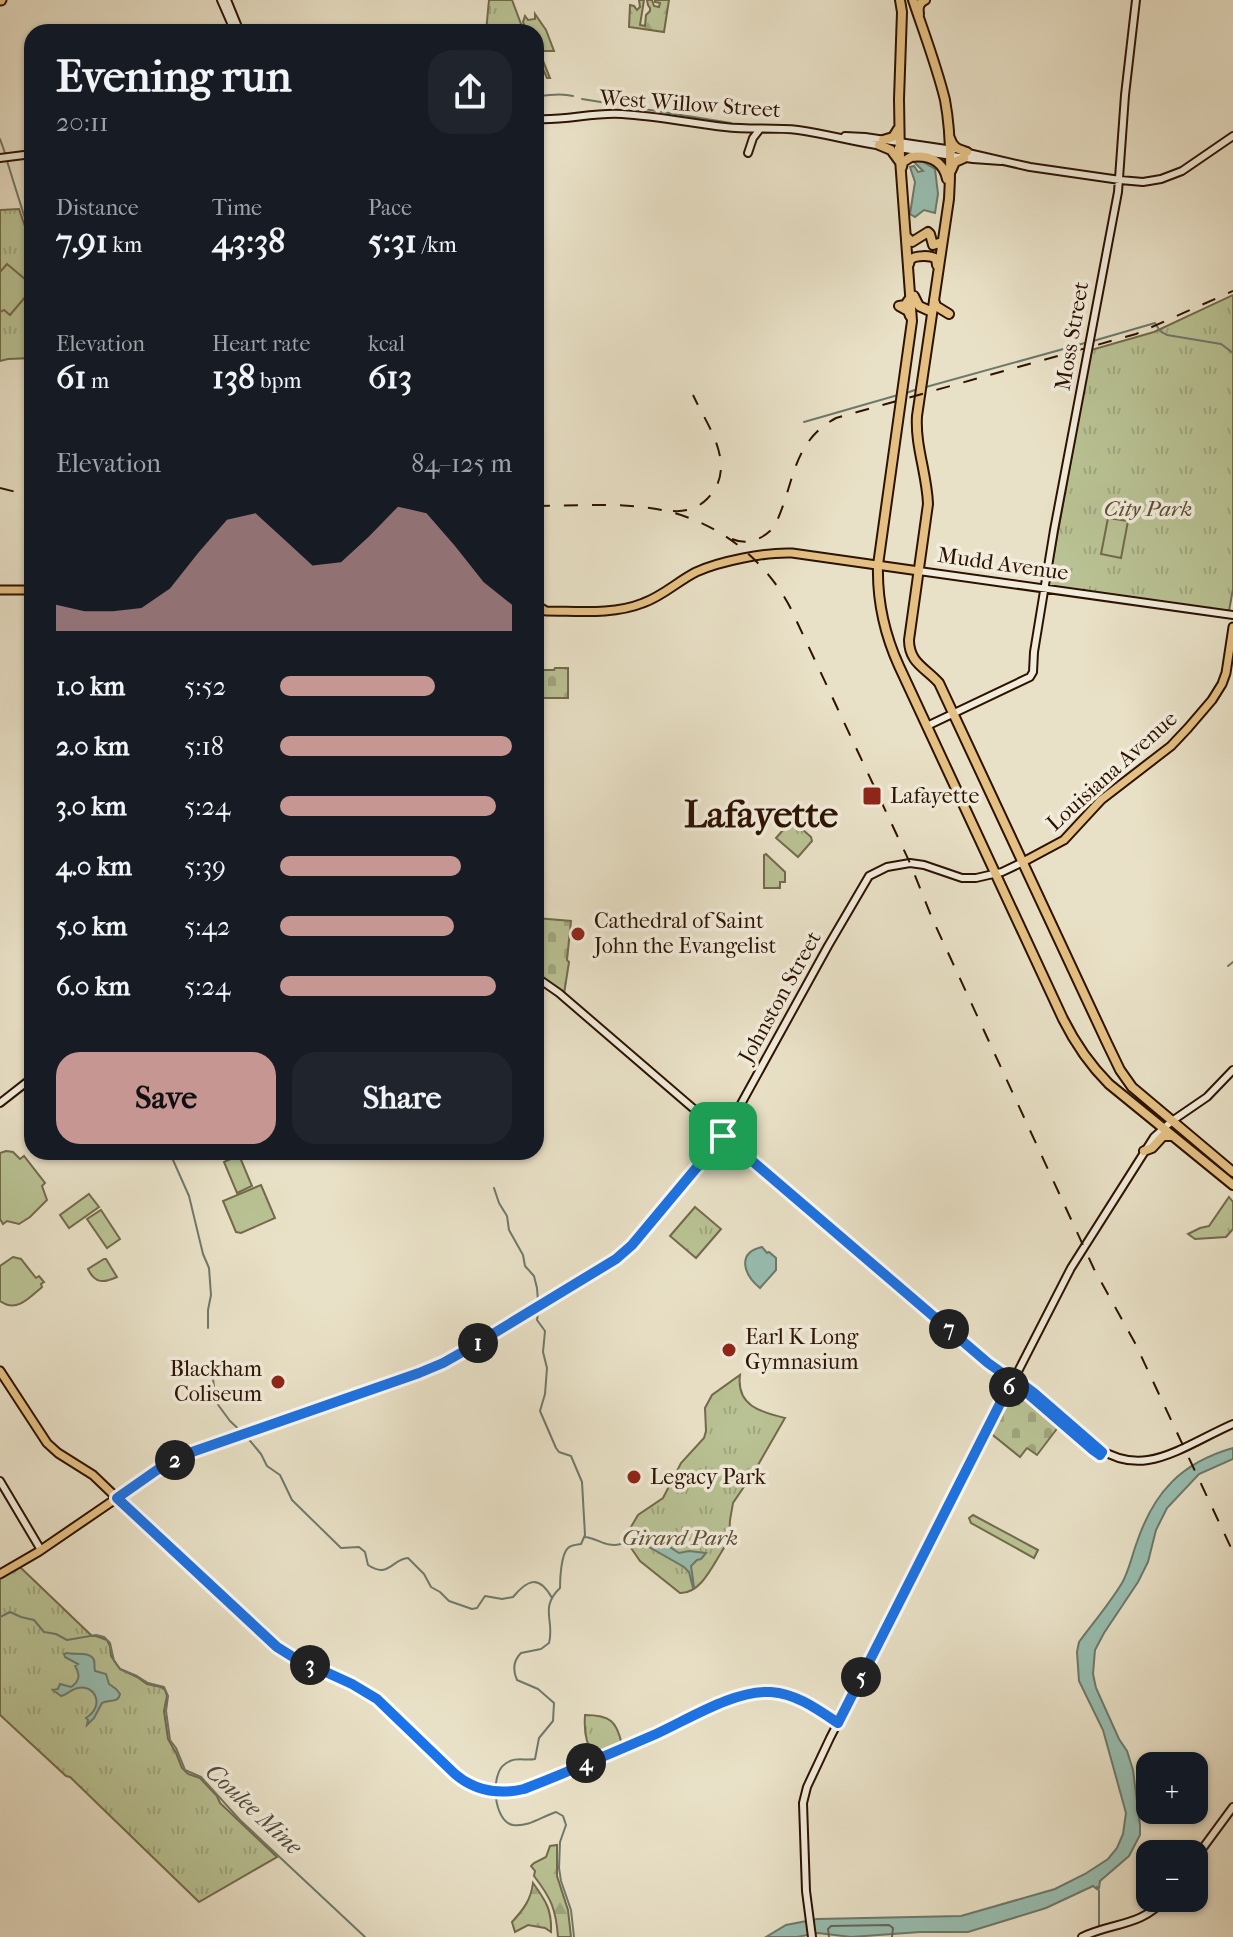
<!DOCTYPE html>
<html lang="en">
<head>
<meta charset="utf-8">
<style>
  body { margin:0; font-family:"IM FELL French Canon",serif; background:#20242c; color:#f1f3f6; height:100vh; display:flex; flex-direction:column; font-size:30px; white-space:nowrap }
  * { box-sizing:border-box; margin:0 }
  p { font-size:26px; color:#9ea1a6 }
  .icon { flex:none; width:44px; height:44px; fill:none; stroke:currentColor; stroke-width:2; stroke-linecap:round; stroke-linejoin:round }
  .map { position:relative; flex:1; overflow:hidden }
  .details { position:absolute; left:24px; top:24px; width:520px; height:1136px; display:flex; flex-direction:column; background:#171b24; border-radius:24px; box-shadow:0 2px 6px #0004 }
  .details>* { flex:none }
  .controls { position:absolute; left:1136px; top:1752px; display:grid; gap:16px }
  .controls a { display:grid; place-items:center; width:72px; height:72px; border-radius:16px; background:#171b24; box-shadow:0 2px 6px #0004; font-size:40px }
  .pin { position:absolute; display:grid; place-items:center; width:68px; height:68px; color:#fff; margin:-34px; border-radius:16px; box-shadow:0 4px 12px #0006 }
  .km { position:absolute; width:40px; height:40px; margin:-20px; border-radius:50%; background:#222; color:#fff; font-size:22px; line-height:40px; text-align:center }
  .round { display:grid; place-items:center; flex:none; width:84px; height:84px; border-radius:24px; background:#20242c }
  .head { display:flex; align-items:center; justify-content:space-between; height:136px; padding:0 32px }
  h1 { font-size:44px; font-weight:700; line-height:60px }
  .metrics { display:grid; grid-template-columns:repeat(3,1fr); gap:12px; height:136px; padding:8px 32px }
  .metrics div { display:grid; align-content:center }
  .metrics b { font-size:34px; font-weight:700 }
  .metrics small { font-size:22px; font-weight:400 }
  .metrics p { font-size:22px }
  .chart { height:224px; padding:16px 32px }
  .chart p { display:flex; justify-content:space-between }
  .chart svg { width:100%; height:144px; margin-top:8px; fill:#c59692; opacity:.7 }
  .cta { display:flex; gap:16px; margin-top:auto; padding:16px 32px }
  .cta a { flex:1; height:92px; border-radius:24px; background:#c59692; color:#111; font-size:32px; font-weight:700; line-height:92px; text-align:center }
  .cta a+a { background:#20242c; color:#f1f3f6 }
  ul { padding:0 32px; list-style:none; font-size:26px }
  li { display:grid; grid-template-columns:128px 96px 1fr; align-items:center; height:60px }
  li i { height:20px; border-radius:10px; background:#c59692 }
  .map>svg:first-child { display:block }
  .grass { fill:url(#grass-tufts); stroke:#736a4b; stroke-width:2 }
  .forest { fill:url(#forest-firs); stroke:#736a4b; stroke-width:2 }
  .cemetery { fill:url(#cemetery-stones); stroke:#736a4b; stroke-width:2 }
  .garden { fill:#b9c294; stroke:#736a4b; stroke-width:2 }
  .water { fill:#98beb1; stroke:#6d796b; stroke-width:2 }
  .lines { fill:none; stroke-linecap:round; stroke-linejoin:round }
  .shore { stroke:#62685a; stroke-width:2 }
  .stream { stroke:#6d796b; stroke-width:2 }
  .secondary-casing { stroke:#2d1202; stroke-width:10 }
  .primary-casing { stroke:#2d1202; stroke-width:11 }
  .trunk-casing { stroke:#2d1202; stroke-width:12 }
  .motorway-casing { stroke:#2d1202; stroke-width:13 }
  .secondary { stroke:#f1ecdb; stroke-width:6 }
  .primary { stroke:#e4c084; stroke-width:7 }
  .trunk { stroke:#e4c084; stroke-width:8 }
  .motorway { stroke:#e4c084; stroke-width:9 }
  .rail { stroke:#2d1202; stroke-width:2; stroke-dasharray:14 14; stroke-linecap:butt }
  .route-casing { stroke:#fff; stroke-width:16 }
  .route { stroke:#1a73e8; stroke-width:10 }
  .poi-dot { fill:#8f2418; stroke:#f1ecdb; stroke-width:3 }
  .labels { text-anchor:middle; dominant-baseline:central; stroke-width:7; stroke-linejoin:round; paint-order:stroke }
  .street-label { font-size:22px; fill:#2d1202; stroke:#f1ecdb }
  .park-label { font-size:22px; font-style:italic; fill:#5e5035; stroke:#f1ecdb }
  .poi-label { font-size:22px; fill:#2d1202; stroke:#f1ecdb; text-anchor:start }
  .water-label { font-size:24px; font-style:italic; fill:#524e3f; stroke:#f1ecdb }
  .town-label { font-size:38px; font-weight:bold; fill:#2d1202; stroke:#f1ecdb }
</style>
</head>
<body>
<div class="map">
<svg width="1233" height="1937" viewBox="0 0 1233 1937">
  <defs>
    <pattern id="grass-tufts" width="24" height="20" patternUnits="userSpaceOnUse" patternTransform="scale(2)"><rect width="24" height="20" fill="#b9c294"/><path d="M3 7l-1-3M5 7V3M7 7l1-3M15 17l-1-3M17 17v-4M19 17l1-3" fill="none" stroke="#9fa67e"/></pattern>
    <pattern id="forest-firs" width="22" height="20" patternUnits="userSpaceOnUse" patternTransform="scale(2)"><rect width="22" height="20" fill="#b9c294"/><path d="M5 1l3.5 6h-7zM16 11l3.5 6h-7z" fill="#9fa67e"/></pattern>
    <pattern id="cemetery-stones" width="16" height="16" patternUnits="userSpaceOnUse" patternTransform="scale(2)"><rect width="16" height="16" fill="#b9c294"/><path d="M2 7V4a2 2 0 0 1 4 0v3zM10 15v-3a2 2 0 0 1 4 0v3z" fill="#9fa67e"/></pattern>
  </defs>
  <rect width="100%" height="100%" fill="#e9e1c7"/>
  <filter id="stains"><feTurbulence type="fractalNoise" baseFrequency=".0025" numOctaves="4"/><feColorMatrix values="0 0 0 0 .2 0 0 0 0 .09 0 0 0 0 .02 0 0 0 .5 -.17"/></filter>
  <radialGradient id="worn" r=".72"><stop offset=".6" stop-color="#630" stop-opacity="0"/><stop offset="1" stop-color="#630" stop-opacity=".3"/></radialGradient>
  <!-- grass -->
  <path class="grass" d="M489,0h23l12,32h-38z
    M19,209l13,38v111l-24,1 -8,2v-151z
    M1233,295v294l-4,22 -181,-25 43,-236 63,-18z
    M792,820l19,17 1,4 -14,16 -22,-19z
    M766,854l19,18v10h-5v6h-16v-33z
    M1229,1197l4,5v27l-7,8 -31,2 -7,-5 12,-6 9,-2z
    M695,1207l26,22 -25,29 -26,-22z
    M740,1375c-4,31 21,37 45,43l-31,54 -21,31 -3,17 -1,19 -3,6c-12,17 -24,49 -46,48l-40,-32 -11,-16 -1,-13 10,-17 25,-17 18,-35 23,-25 2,-7 -1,-23 7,-13z
    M973,1515l65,35 -4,8 -63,-35 -2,-5z
    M20,1567l72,69h4l11,4 3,6 1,10 9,13 17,8 10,7 14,3 4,3 2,6 -3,15 4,28 8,14 6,15 6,6 12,4 17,18 3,7 57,54 -78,45 -129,-125 -4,-1 -66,-61v-138z
    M585,1715c25,0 32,6 37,30l-28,9c-9,-10 -10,-25 -9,-39z"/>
  <!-- forest -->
  <path class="forest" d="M639,0h5l-4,25 5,1 1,-11 4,-4v-3l-2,-3 -1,-5h5l2,6 5,1 1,-4 -5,-1v-2h14l-5,32 -35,-5 1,-22 4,1 3,4 3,-3z
    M535,14l11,16 8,21h-15l11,27h-3l-11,-24v-22h-9l-4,-10 2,-6 3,4 7,-1z
    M557,1845v31l11,34 3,27h-13c-2,-28 -7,-39 -24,-61l1,-5 -4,-5 3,-3 12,-6 4,-11z
    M533,1883c13,18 19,27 18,49l-6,-4 -17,-3 -13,7 -3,-10c11,-12 19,-22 21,-39z"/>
  <!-- cemetery -->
  <path class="cemetery" d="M555,668h13v30h-28v-28h14z
    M536,918l35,3 -4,39 2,2 -5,32 -28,-20z
    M1014,1387l45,39 -22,29 -10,-7 -7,9 -31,-25z"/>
  <!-- garden -->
  <path class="garden" d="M7,264l25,21v4l-22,26 -6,-5 -4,2v-40z
    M1108,518l20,3 -7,37 -20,-4z
    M6,1151l7,1 7,7 4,-3 21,27 -3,3 5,14 -17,17 -11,7 -12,-3 -4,3 -3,-5v-66z
    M239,1155l13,31 -15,7 -13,-31z
    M261,1185l14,33 -34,15 -5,-1 -13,-31z
    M89,1194l10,13 -30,21 -9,-13z
    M101,1210l19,29 -13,9 -20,-29z
    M13,1257l8,2 15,19 3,-2 5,6 -3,2 1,3c-13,11 -25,26 -42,14v-35z
    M104,1259h2l11,18c-13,6 -22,7 -29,-8z"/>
  <!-- water -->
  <path class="water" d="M918,159l17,10 3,25 -3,19 -11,-3 -9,7 -5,-3 5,-32 -5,-15 4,-1 4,6 5,-1 -11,-11z
    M762,1247l5,6 2,-1 7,6v12l-16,18c-16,-13 -24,-35 2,-41z
    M1233,1448v11l-34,15 -32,34 -11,22 -8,32 -10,20 -34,51 -9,17 -2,24 3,14 23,51 8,12 6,19 7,55v10l-11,21 -29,25 -1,7 -2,1 -4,-3 -47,22 -78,24h-48l-69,5 -33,-4 -21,4h-31l20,-12 31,-6 144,-3 94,-27 30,-15 23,-15 9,-11 6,-14 3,-21 -23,-83 -24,-49 -2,-29 2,-10c14,-19 31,-39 43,-59 7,-12 10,-28 15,-41 17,-50 44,-79 96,-94z
    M656,1535l9,4 2,6 12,8 10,-2 17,2 -5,6 -4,1 -6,6 3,21 -1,1 -4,-16 -5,-5 -35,-20h-10l-4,-4 2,-3 2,3h8z
    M67,1653c7,2 23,-2 27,7 1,4 0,8 1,11l11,3 3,10 7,5 4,5c-2,10 -11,5 -18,9l-8,15 -7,7 1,-5 -2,-2c20,-13 8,-34 -8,-30 -7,1 -11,7 -17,8l-8,-6 5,-1 2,-5 11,3c8,-5 10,-13 4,-21l3,-2 -13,-7 -1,-3z"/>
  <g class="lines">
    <!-- shore -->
    <path class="shore" d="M829,1937l-1,-8 3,-3 58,-1 4,3 -1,9"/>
    <!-- stream -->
    <path class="stream" d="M536,96c15,0 22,-4 37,0
      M582,99l149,24
      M0,139l5,14
      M7,161l25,80
      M1093,341l62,-18 5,8 7,4 54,9 12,9
      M926,387l159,-44
      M906,393l12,-4
      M804,422l94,-27
      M1228,966l5,-4
      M172,1152l1,8 16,36 14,58 6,14 2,27 -3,15v18
      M494,1188l5,15 8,13 2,14 14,25 2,11 9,10 3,12 1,13
      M538,1313l-1,7 8,11 -2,21 4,16 -2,26 -5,17 16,37 3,4 12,4 11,26 3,53 -4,9c-5,1 -10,1 -13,4 -7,6 -8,31 -8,40 -21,20 -5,33 -11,55l-8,6 -20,4c-8,8 -8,18 -4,27l21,9 16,14 -1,18 -14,17 -4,21c-10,2 -20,-3 -30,5 -15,10 -12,57 8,61 16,2 28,-8 43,-13l7,4 3,9 -6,17 -1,26 2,13 10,29 3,27
      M212,1371l4,31 14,19 16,15 15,18 6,12 13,9 12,25 49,48 18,-1 6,5 3,13c21,14 24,-6 40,-7l16,16 7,13 9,5 9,9 23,8 5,-1 8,-12 17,3 11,-2c15,-18 26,-22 39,1
      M585,1537c15,2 21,11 36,7
      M0,1617l10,-5 11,5 13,3 10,12 12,2 11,6 29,-5 8,2 6,6 4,18 6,8 17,7 11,7 16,4 4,9 -2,15 4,29 6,8 9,22 16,7 39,43 125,117
      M1097,1887l2,4v37"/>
    <defs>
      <path id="secondary" d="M221,0l14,32
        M227,0l13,32
        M536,119c29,2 57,-7 86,-5 34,2 69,9 103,13 24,3 49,0 73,3 29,4 56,12 85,16
        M845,136l20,1 88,13
        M898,148l75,11 28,2
        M964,152l66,15 90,13 23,2 18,-3 21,-8 51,-35
        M748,153l5,-15 7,-9
        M0,158l32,-4
        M919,571l314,44
        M927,726l103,-49 3,-5 1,-20 20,-122 64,-338 7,-97 11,-95
        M536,977l23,16 436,375c11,9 24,14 36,23 33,27 69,77 117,69 27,-4 59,-25 85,-36
        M0,1103l32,-25
        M996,1372l5,12 1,15
        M0,1481l41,69
        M838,1723c-21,-14 -41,-29 -67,-31 -36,-2 -82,27 -115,42 -44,19 -88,38 -132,55 -24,6 -48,3 -68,-14l-79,-76 -16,-10 -65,-31 -19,-11 -160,-149 40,-28 38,-20 210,-72 38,-15 167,-100 21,-18 94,-112 103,-187 41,-70 18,-9 23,-4 14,2 38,13h14l26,-6 21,-10
        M1194,1860l39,-53
        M812,1937l-6,-46 -3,-88 4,-16 23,-49 241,-470 83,-131 18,-16 35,-24 26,-27
        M1082,1937c31,-15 59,-10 84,-39"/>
      <path id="primary" d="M0,590h32
        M536,605l10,6c32,0 67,4 97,-8 20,-7 35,-22 53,-31 24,-11 70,-20 96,-19l127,18
        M1023,862l41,-22 37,-40 70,-54 17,-18 24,-28 10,-16 4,-11 7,-46
        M0,1371l47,72 11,10 35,22 24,23 -79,54 -38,22"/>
      <path id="trunk" d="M900,0l2,12 -3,87 1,60 12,162 -34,244c-1,36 6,68 21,101l164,353c12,24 27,46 46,65l124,101
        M913,0c11,33 24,67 32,100 6,32 6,67 4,99l-32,217c-2,30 10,58 11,88l-19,136c0,23 17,28 30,43l168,360 13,27 12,17 101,85
        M919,14c-1,-7 0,-11 6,-14
        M950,138c3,10 8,11 17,14
        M883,140l10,-3 5,-8
        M879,145l12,5 8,11
        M902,167l1,-5 8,-5c17,-2 32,3 36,22
        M951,171l4,-9 9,-4
        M906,236l6,6 16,-10 2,2 3,11 9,-3
        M909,264l1,-4c5,-5 21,-5 26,-1l1,6
        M914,296l5,10 13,6
        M910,298l-5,7 -6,1 9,5 2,5
        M934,300l2,6 13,8
        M1144,1151l8,-3 11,-12h8"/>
      <path id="motorway" d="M0,0h1"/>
    </defs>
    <!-- secondary casing -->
    <use href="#secondary" class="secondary-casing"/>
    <!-- primary casing -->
    <use href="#primary" class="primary-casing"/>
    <!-- trunk casing -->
    <use href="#trunk" class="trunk-casing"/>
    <!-- motorway casing -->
    <use href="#motorway" class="motorway-casing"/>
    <!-- secondary -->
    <use href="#secondary" class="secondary"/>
    <!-- primary -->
    <use href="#primary" class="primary"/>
    <!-- trunk -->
    <use href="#trunk" class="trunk"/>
    <!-- motorway -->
    <use href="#motorway" class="motorway"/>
    <!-- rail -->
    <path class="rail" d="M0,488l32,8
      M536,506c35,0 71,-3 106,1 63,6 118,44 148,100l120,256 22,55 162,351 41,74 98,209
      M673,511c13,1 25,-3 34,-12 32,-32 1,-72 -14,-104
      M732,539c16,7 31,0 42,-12 21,-41 16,-84 62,-109l300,-84 97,-43"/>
  </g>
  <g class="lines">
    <defs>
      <path id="route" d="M723,1136l-91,109 -16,14 -143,87 -30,17 -24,10 -227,79 -35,18 -40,28 160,149 16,10 59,27 25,15 78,75c20,17 43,21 69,15 44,-17 88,-36 132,-55 33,-15 78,-44 115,-42 26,2 46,17 67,31l174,-343 6,1 16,12 68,59 -2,3 -7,-5 -81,-70 -24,-17 -265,-227"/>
    </defs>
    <!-- route casing -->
    <use href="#route" class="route-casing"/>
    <!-- route -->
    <use href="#route" class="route"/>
  </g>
  <!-- markers -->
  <g class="poi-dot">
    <rect x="862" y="786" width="20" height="20" rx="4"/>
    <circle cx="578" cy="934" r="8"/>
    <circle cx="729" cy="1350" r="8"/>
    <circle cx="278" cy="1382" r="8"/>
    <circle cx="634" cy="1477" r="8"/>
  </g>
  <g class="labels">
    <!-- street labels -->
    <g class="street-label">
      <text transform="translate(690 104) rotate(4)">West Willow Street</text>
      <text transform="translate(1072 336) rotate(-80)">Moss Street</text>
      <text transform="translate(1003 564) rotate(8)">Mudd Avenue</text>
      <text transform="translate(1112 771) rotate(-42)">Louisiana Avenue</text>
      <text transform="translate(780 997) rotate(-61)">Johnston Street</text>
    </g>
    <!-- park labels -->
    <g class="park-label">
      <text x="1148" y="509">City Park</text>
      <text x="680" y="1538">Girard Park</text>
    </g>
    <!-- poi labels -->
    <g class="poi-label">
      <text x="890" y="796">Lafayette</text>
      <text x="594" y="921">Cathedral of Saint<tspan x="594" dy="25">John the Evangelist</tspan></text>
      <text x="745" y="1337">Earl K Long<tspan x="745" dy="25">Gymnasium</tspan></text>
      <text x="262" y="1369" text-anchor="end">Blackham<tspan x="262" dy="25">Coliseum</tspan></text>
      <text x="650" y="1477">Legacy Park</text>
    </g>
    <!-- water labels -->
    <g class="water-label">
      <text transform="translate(254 1809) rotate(43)">Coulee Mine</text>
    </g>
    <!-- town labels -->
    <g class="town-label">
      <text x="761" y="814">Lafayette</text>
    </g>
  </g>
  <rect width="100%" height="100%" filter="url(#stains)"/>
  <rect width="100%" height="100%" fill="url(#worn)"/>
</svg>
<div class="controls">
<a>+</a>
<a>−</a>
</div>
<div class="pin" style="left:723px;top:1136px;background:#1e9e55"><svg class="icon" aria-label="arrive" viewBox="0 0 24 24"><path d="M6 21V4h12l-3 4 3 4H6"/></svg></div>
<b class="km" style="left:478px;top:1343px">1</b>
<b class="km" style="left:175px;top:1460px">2</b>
<b class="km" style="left:310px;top:1665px">3</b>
<b class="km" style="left:586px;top:1763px">4</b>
<b class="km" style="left:861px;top:1677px">5</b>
<b class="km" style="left:1009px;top:1387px">6</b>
<b class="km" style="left:949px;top:1329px">7</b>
<section class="details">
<div class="head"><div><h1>Evening run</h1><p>20:11</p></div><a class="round"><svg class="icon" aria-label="share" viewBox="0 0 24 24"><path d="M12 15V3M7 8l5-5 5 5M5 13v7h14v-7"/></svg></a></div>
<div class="metrics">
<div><p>Distance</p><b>7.91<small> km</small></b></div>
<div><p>Time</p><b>43:38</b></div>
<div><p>Pace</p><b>5:31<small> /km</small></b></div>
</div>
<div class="metrics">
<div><p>Elevation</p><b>61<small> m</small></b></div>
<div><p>Heart rate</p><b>138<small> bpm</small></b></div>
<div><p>kcal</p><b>613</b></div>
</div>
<div class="chart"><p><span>Elevation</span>84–125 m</p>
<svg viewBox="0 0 160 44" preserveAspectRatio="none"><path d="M0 44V36L10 38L20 38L30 37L40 31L50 20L60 10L70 8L80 16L90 24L100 23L110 15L120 6L130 8L140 18L150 29L160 36V44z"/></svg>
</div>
<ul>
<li><b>1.0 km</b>5:52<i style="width:67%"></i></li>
<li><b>2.0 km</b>5:18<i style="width:100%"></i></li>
<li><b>3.0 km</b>5:24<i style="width:93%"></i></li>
<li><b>4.0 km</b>5:39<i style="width:78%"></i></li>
<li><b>5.0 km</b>5:42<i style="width:75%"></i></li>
<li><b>6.0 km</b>5:24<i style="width:93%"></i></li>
</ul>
<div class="cta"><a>Save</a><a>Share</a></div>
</section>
</div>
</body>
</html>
